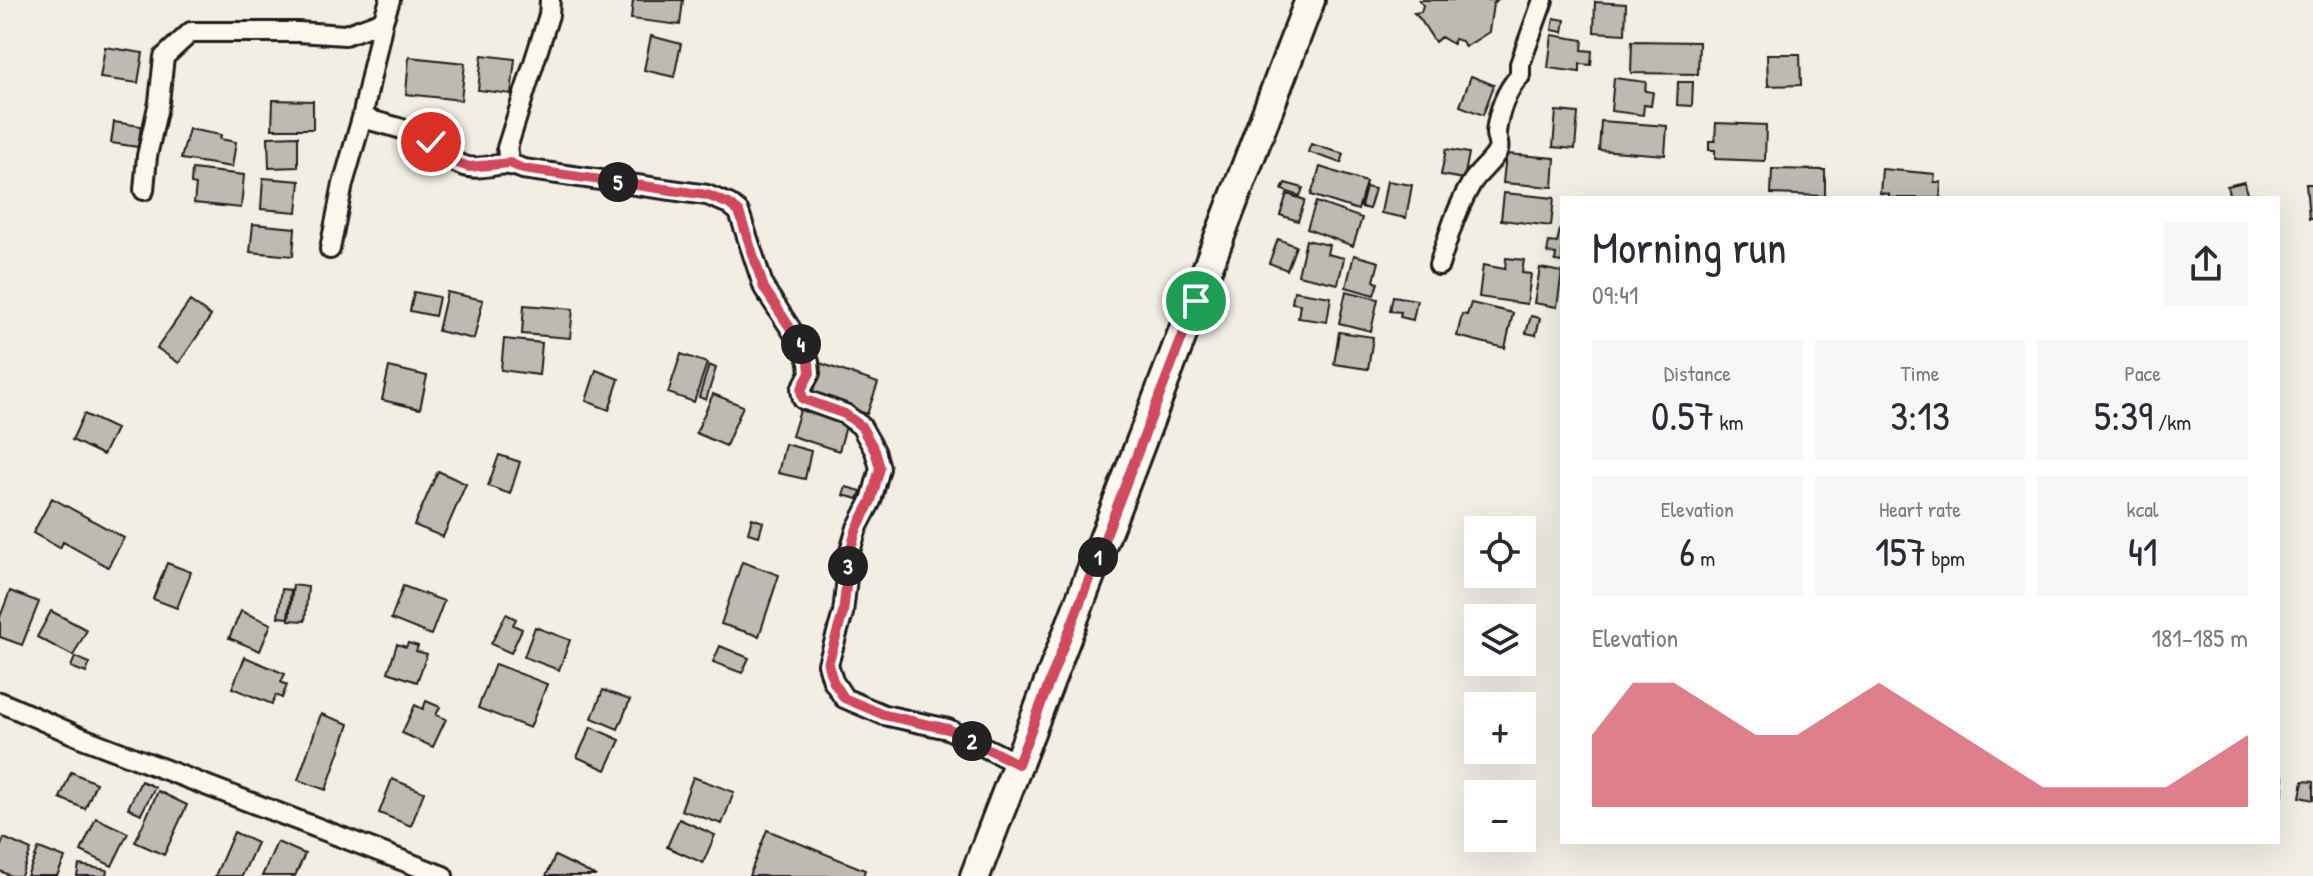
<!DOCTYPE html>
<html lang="en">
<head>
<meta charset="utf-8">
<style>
  body { margin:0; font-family:"Patrick Hand",sans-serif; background:#f7f7f7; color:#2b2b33; height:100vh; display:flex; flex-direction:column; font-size:30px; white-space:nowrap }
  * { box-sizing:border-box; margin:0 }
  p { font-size:26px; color:#7c7c81 }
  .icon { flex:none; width:44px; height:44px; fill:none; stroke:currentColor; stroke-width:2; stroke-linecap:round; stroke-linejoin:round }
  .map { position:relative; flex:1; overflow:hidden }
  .drawer { position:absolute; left:1560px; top:196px; width:720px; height:648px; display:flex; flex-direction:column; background:#fff; border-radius:0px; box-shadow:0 8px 32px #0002 }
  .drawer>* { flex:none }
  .tools { position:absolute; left:1464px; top:516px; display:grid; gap:16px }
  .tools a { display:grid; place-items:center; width:72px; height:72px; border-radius:0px; background:#fff; box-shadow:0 8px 32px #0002; font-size:40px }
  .pin { position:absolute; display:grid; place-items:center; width:68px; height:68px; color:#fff; margin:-34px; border:4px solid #fff; border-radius:50%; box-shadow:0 2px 8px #0007 }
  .km { position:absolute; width:40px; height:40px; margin:-20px; border-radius:50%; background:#222; color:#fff; font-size:22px; line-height:40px; text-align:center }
  .round { display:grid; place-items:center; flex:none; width:84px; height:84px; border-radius:0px; background:#f7f7f7 }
  .overview { display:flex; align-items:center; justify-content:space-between; height:136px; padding:0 32px }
  h1 { font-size:44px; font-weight:600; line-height:60px }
  .figures { display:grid; grid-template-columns:repeat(3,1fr); gap:12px; height:136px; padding:8px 32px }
  .figures div { display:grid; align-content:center; border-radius:0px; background:#f7f7f7; text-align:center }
  .figures b { font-size:40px; font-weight:600 }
  .figures small { font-size:22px; font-weight:400 }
  .figures p { font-size:22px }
  .chart { height:224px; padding:16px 32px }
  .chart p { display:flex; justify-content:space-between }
  .chart svg { width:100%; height:144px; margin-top:8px; fill:#d1495b; opacity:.7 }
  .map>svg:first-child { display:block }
  .building { fill:#bdbab1; stroke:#1c1c1c; stroke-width:2 }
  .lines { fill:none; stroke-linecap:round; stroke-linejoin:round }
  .street-casing { stroke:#1c1c1c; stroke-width:24 }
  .primary-casing { stroke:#1c1c1c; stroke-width:34 }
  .street { stroke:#fbf7ec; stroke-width:18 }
  .primary { stroke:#fbf7ec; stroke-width:28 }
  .route-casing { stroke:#fff; stroke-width:16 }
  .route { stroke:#d1495b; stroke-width:10 }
</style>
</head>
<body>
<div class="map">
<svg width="2313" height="876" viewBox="0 0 2313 876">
  <rect width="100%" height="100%" fill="#f2eee4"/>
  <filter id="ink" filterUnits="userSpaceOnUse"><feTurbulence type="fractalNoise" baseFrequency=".0125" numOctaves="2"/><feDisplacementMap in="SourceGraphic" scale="16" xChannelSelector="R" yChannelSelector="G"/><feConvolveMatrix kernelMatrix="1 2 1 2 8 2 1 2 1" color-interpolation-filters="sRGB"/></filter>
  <g filter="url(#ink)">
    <!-- building -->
    <path class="building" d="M633,0h50l-3,25 -49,-6z
      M1497,0l-4,4 -4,28 -24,15 -3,-6 -8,-2 -1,5 -12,-7 -6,5 -15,-23 -6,-6 7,-1 2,-7 -4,-5z
      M1595,2l31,2 -1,30 -31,-2z
      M1554,18l11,2 -2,12 -11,-2z
      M1552,35l31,5 -1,10 10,1 -1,14 -11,-1v8l-32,-4z
      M651,36l30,8 -7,33 -30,-7z
      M1632,41l67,1 -1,32 -67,-1z
      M105,47l38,6 -5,30 -38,-5z
      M1767,54h33l1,31 -33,1z
      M482,55l33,4 -4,35 -33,-4z
      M409,57l56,6 -4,37 -55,-6z
      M1471,76l23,9 -11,30 -23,-9z
      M1614,78l32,4 -1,9 8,1 -2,14 -7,-1 -1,10 -32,-4z
      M1678,82h15l-1,24 -15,-1z
      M273,100l40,1v28h-41z
      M1556,111l22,2 -3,36 -22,-2z
      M1601,121l66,5 -2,29 -66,-5z
      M114,122l27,4 -3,21 -27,-4z
      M1716,123l50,2 -1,36 -50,-2v-9h-6v-9h6z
      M189,129l32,6 -1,4 16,3 -4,25 -51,-8z
      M298,136v31l-29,1 -1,-31z
      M1311,144l33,10 -3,9 -33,-11z
      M1446,149l23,4 -5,26 -23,-4z
      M1506,154l49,4 -2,29 -50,-4z
      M1320,167l46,15 -8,28 -47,-15z
      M192,169l52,6 -3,33 -47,-5 2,-18 -5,-1z
      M1772,169l53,1v26l-54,-2z
      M1882,169l53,5 -1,8h7l-1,16h-51v-4l-9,-1z
      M263,178l37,3 -3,31 -36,-3z
      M1387,181l25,4 -6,33 -25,-5z
      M2244,182l4,16h-18l-3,-12z
      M1285,183l18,5 -3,8 -18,-6z
      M2306,184h7v35h-4z
      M1366,187l9,2 -6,20 -8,-2z
      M1504,193l50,5 -3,28 -50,-6z
      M1287,194l18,6 -7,21 -18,-6z
      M1316,202l46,16 -9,28 -46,-17z
      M253,224l42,4 -2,28 -43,-4z
      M1560,229l2,1v32l-7,-1 1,-7 -9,-1 2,-11 8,1z
      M1278,239l18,7 -9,24 -18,-7z
      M1306,240l23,5 -2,9 17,4 -6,26 -40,-9z
      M1354,255l25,7 -5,19 4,2 -4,12 -28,-8z
      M1506,258l18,2 -2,13 9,1 -4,30 -48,-7 4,-32 22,4z
      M1540,268l22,4 -5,35 -23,-4z
      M1294,291l37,6 -4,25 -29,-4 2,-14 -8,-1z
      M1346,291l32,8 -7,32 -32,-8z
      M414,292l25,5 -4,19 -25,-5z
      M447,292l36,8 -9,39 -36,-8z
      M1393,296l24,4 -4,20 -13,-3 1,-5 -11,-1z
      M190,301l21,15 -32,47 -22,-15z
      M1471,303l42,10 -8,35 -48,-12 5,-22 5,1z
      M524,305l49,4 -3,29 -48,-4z
      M1531,316l9,2 -4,17 -10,-2z
      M1339,332l34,5 -5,32 -34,-5z
      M504,339l38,4 -3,32 -38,-5z
      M681,354l26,9 -13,39 -26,-9z
      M817,362l61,21 -11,31 -61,-21z
      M709,365l7,3 -10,32 -7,-3z
      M389,367l38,9 -7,33 -38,-9z
      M596,370l23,9 -10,31 -23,-9z
      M713,394l30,12 -17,40 -30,-13z
      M802,404l46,15 -9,32 -47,-15z
      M84,414l32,15 -13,26 -31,-15z
      M785,444l26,7 -6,28 -27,-6z
      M499,455l21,7 -10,32 -22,-8z
      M438,471l28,13 -23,53 -29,-12z
      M846,487l15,4 -3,8 -15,-4z
      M52,498l72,40 -16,29 -45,-25 -3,6 -27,-15z
      M752,518l11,4 -4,14 -11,-3z
      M742,562l37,13 -20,61 -38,-12z
      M167,563l24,9 -14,36 -24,-9z
      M293,585l15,2 -3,34 -16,-1z
      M403,586l41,15 -13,34 -40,-16z
      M282,589l9,1 -3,28 -10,-1z
      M10,591l29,11 -17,43 -22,-8v-20z
      M51,611l36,19 -14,26 -36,-19z
      M241,611l30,13 -11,27 -31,-13z
      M506,614l10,5 -3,6 9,4 -11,24 -20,-9z
      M535,627l35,13 -11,30 -35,-13z
      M408,643l10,3 -2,5 11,3 -10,28 -29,-10 9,-28 9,3z
      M720,646l29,12 -7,15 -29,-11z
      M75,657l15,6 -4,10 -15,-6z
      M245,657l40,17 -4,8 6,3 -5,13 -6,-3 -4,9 -40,-16z
      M495,664l52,20 -17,44 -52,-20z
      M603,690l27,10 -12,29 -26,-11z
      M426,701l14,6 -4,8 10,4 -13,28 -31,-14 13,-28 8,4z
      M321,714l28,10 -23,66 -28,-10z
      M591,727l29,13 -14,30 -29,-13z
      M71,772l25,11 -11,26 -25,-11z
      M2283,776v19h-5v-18z
      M693,777l41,15 -12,32 -41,-14z
      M392,779l32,13 -13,34 -32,-13z
      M141,781l14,6 -14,27 -13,-6z
      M2303,781l10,1v18l-13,-3z
      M158,791l29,14 -23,50 -29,-13z
      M96,818l32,15 -16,33 -31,-15z
      M679,819l36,16 -12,28 -36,-16z
      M767,830l98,40 -2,6h-114z
      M234,832l23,11 -15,33h-27z
      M4,838l27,12 -10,26h-10l-11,-5v-23z
      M277,842l28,12 -10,22h-33z
      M39,848l26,10 -8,18h-30z
      M555,856l41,20h-50z
      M79,865l28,5 -1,6h-29z"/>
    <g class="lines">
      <defs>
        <path id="street" d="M383,21l-21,97c18,5 37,9 54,16 19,7 32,29 52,33 22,4 32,-9 55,2l184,26 22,9 10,8 25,76 40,61 5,13 1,11 -9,17 2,9 42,15 16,12 14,25 5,17 -9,33 -14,27 -7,23 -7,62 -15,51 5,17 11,17 40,17 64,14 70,35
          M510,163l-3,-15 42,-133 1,-15
          M144,190l3,-34 12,-54 5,-45 27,-25h107l47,3 38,-14 7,-21
          M330,249l13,-65 19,-66
          M1439,265c9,-28 17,-55 32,-81 6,-11 23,-23 27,-34 2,-6 -2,-11 -2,-17 2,-20 10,-43 24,-57v-12l23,-64
          M0,702l80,35 363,139"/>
        <path id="primary" d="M975,876l335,-876"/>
      </defs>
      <!-- street casing -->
      <use href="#street" class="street-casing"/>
      <!-- primary casing -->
      <use href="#primary" class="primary-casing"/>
      <!-- street -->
      <use href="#street" class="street"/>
      <!-- primary -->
      <use href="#primary" class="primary"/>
    </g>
  </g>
  <g class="lines" filter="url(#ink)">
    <defs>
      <path id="route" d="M431,142l24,20 14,5 41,-4 13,6 184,26 22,9 10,8 25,76 40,61 5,13 1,11 -9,17 2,9 42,15 16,12 14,25 5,17 -9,33 -14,27 -7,23 -7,62 -15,51 5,17 11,17 40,17 64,14 70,35 178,-463"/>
    </defs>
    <!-- route casing -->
    <use href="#route" class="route-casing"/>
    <!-- route -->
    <use href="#route" class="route"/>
  </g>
</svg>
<div class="tools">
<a><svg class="icon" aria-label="locate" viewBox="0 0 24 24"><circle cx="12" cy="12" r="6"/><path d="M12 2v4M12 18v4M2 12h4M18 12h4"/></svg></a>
<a><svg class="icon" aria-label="layers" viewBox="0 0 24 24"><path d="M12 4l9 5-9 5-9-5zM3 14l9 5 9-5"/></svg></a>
<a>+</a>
<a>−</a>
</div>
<div class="pin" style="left:1196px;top:301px;background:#1e9e55"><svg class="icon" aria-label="arrive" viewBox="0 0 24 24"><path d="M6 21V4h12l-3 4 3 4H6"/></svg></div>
<div class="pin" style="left:431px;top:142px;background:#d93025"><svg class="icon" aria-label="check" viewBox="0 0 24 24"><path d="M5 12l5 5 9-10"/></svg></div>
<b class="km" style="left:1098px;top:557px">1</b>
<b class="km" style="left:972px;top:741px">2</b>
<b class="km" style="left:848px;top:566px">3</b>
<b class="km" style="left:801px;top:344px">4</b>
<b class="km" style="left:618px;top:182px">5</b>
<section class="drawer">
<div class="overview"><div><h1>Morning run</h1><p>09:41</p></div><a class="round"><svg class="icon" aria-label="share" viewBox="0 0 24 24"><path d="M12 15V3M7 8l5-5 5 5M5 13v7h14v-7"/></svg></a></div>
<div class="figures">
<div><p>Distance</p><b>0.57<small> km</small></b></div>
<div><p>Time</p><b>3:13</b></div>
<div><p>Pace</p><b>5:39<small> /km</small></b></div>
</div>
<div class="figures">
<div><p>Elevation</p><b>6<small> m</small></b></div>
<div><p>Heart rate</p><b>157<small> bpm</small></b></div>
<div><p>kcal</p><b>41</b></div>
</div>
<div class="chart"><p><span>Elevation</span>181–185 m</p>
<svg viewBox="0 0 160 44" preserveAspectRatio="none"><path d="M0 44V22L10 6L20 6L30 14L40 22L50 22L60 14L70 6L80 14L90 22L100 30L110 38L120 38L130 38L140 38L150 30L160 22V44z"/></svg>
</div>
</section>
</div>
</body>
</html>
